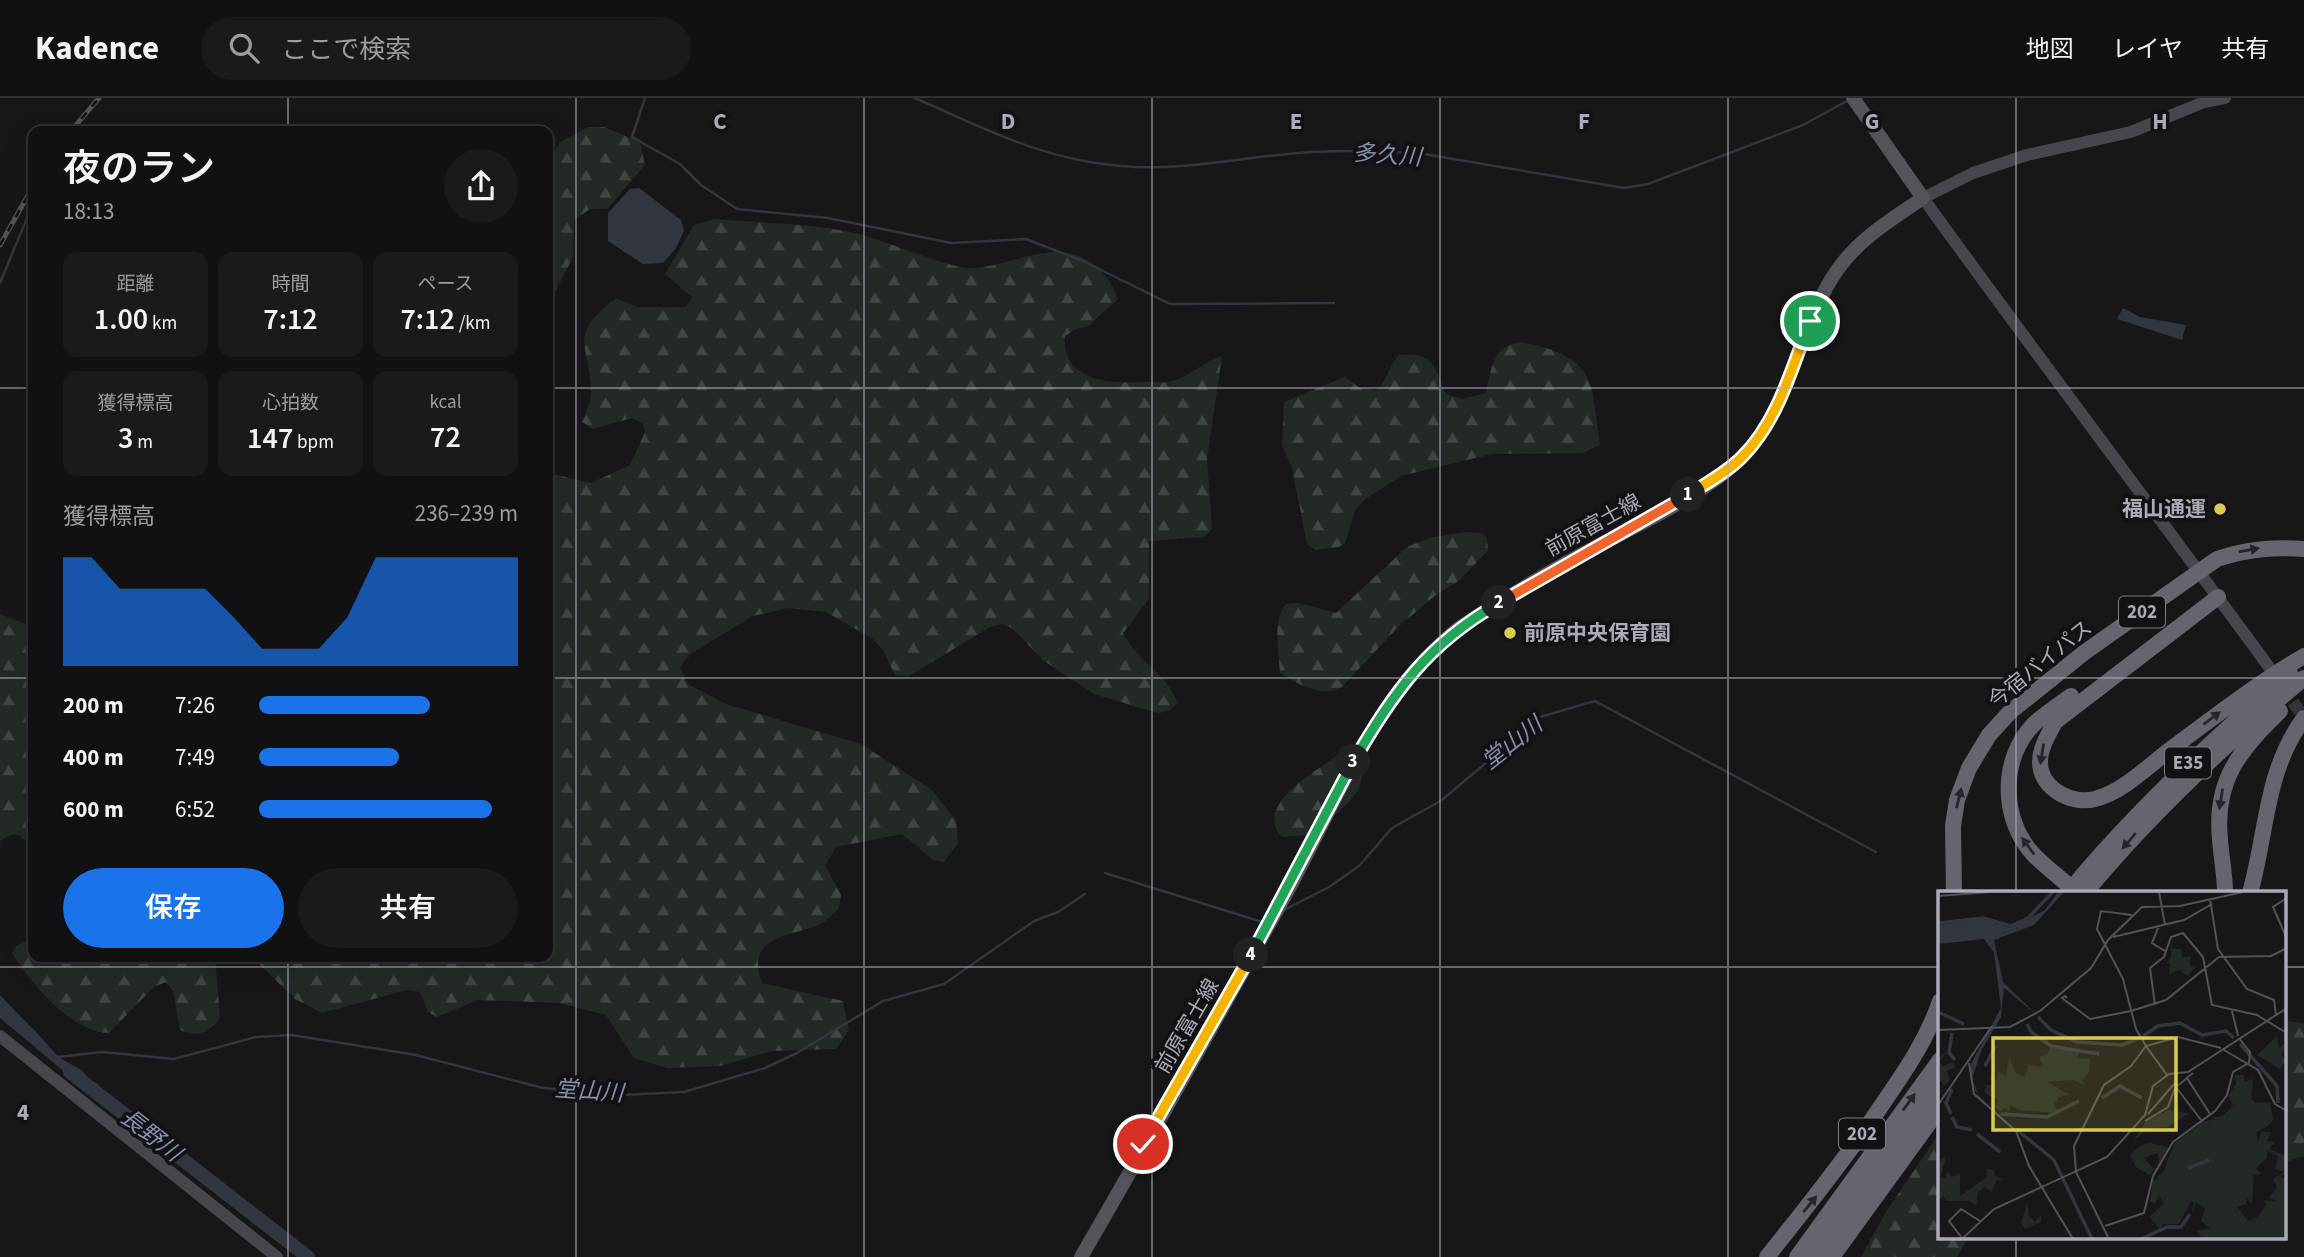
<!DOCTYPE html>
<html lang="ja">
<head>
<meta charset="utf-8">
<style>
  body { margin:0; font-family:"Source Sans 3","Noto Sans JP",sans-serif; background:#1a191b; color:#f1f3f6; height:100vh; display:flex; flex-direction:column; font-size:26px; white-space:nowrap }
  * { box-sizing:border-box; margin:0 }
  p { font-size:23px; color:#9c9d9f }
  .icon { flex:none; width:38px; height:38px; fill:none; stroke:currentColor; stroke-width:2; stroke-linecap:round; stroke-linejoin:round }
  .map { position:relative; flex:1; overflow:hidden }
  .side { position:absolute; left:28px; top:28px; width:525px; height:836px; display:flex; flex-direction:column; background:#111012; border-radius:14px; box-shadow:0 7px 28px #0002,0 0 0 2px #303032 }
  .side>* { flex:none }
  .pin { position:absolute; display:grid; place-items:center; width:60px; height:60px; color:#fff; margin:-30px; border:4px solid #fff; border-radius:50%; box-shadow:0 2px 7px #0007 }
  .km { position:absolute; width:35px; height:35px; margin:-18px; border-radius:50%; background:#222; color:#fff; font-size:19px; line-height:35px; text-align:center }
  .round { display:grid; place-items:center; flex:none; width:74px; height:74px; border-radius:37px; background:#1a191b }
  .summary { display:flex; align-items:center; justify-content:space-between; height:119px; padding:0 35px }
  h1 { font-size:38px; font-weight:600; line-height:52px }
  .figures { display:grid; grid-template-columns:repeat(3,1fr); gap:10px; height:119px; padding:7px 35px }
  .figures div { display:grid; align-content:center; border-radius:14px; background:#1a191b; text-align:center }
  .figures b { font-size:30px; font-weight:600 }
  .figures small { font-size:19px; font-weight:400 }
  .figures p { font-size:19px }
  .chart { height:196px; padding:14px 35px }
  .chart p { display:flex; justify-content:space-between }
  .chart svg { width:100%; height:126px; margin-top:7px; fill:#1a73e8; opacity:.7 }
  .action { display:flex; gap:14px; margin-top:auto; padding:14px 35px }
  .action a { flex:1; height:80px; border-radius:42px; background:#1a73e8; color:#fff; font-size:28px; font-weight:600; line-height:80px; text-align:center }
  .action a+a { background:#1a191b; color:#f1f3f6 }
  ul { padding:0 35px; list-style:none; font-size:23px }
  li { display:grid; grid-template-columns:112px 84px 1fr; align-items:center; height:52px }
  li i { height:18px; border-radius:9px; background:#1a73e8 }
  header { display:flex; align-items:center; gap:42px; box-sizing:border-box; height:98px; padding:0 35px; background:#111012; border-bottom:2px solid #303032 }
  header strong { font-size:33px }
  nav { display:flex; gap:38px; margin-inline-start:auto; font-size:24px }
  .search { width:490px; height:63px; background:#1a191b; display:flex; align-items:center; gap:18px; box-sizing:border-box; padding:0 24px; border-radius:38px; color:#9c9d9f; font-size:26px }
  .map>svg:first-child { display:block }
  .forest { fill:url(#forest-firs) }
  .water { fill:#32363f }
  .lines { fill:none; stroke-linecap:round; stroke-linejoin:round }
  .stream { stroke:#32363f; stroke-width:2.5 }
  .river { stroke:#32363f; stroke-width:14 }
  .secondary-tunnel { stroke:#343438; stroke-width:12; stroke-dasharray:12 6; stroke-linecap:butt }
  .secondary { stroke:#46464c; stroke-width:12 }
  .primary { stroke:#54545b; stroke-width:14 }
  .highway { stroke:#64656d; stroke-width:16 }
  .rail-casing { stroke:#535359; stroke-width:5 }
  .rail { stroke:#121113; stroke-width:2.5; stroke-dasharray:8; stroke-linecap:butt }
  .highway-bridge { stroke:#64656d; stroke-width:16 }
  .oneway { fill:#26262a }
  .split-1-casing { stroke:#fff; stroke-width:14 }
  .split-2-casing { stroke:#fff; stroke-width:14 }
  .split-3-casing { stroke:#fff; stroke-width:14 }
  .split-4-casing { stroke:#fff; stroke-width:14 }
  .split-5-casing { stroke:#fff; stroke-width:14 }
  .split-1 { stroke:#f5b400; stroke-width:9 }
  .split-2 { stroke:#f0652b; stroke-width:9 }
  .split-3 { stroke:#22a559; stroke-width:9 }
  .split-4 { stroke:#22a559; stroke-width:9 }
  .split-5 { stroke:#f5b400; stroke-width:9 }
  .grid { fill:none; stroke:#aaabb6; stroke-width:2; stroke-opacity:0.55 }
  .poi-dot { fill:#dacc4c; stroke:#121113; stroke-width:2.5 }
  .labels { text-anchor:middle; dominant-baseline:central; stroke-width:7; stroke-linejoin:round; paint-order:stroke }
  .shield { fill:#121113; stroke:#7c7d85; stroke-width:2 }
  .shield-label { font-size:19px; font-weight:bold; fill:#aaabb6 }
  .poi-label { font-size:21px; font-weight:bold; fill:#aaabb6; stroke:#121113; text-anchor:end }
  .street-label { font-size:21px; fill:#aaabb6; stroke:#121113 }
  .water-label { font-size:23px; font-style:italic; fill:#8691ad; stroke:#121113 }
  .inset-river { fill:none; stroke:#32363f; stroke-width:3.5 }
  .inset-road { fill:none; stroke:#525257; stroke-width:2 }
  .view { fill:#dacc4c; fill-opacity:0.15; stroke:#dacc4c; stroke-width:3.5 }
  .inset-edge { fill:none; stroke:#aaabb6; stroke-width:3.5 }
  .grid-label { font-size:23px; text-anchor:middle; font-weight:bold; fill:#aaabb6; stroke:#121113; stroke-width:7; stroke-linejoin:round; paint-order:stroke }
</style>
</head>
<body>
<header>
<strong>Kadence</strong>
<div class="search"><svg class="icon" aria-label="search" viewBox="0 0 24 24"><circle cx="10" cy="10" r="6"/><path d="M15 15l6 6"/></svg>ここで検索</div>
<nav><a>地図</a><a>レイヤ</a><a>共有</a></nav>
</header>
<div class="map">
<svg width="2304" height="1159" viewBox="0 0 2304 1159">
  <defs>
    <pattern id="forest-firs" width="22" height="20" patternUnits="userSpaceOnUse" patternTransform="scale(1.75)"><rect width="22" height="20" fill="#232a26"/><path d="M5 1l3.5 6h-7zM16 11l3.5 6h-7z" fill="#404643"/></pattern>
  </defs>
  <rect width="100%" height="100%" fill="#171618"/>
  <!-- forest -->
  <path class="forest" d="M588,29h16l36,15 5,23 -38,44h-17l-16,11 -1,37 -25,49v-146l12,-18z
    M714,121c49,5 100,3 149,16 26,7 85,33 107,33 38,0 80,-29 115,-9 17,9 27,23 33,40l-30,27 -12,3 -11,7c-4,46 46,48 81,46 8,0 19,1 27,-1 14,-4 31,-19 49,-25l-15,103 5,70 -8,8 -55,4v58l-26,34c13,27 46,42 54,70l-8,8 -11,2 -64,-19 -50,-33 -31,-32 -11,-5 -12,3 -81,49 -14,-1 -12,-25 -10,-11 -47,-27 -39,-4 -34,8 -61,37 -12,14 8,17 38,20 135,40 71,46 24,30 2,23 -14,19 -11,-2 -31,-26 -66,13 -11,19 16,28 -2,14c-5,5 -11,11 -17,15 -25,14 -79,9 -60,60l81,18 6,29 -13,19 -64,2 -52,15 -52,2 -34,-10 -28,-43 -47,-12 -81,-3 -41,17 -9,-5 -8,-20 -13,-2 -85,23 -27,-14 -43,-42h296v-484l43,10 39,-18 15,-33 -2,-9 -11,-5 -39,11 -11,-7c3,-8 8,-18 9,-26 1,-51 -27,-58 25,-98l22,9h48l6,-10 -27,-23 29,-49z
    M1522,244c74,15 69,37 78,103l-18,8 -90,1 -91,22 -37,24 -9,11 -10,32 -6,4 -24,3 -8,-6 -15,-76 -10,-23 2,-43 61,-25 15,11 16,2c11,-8 13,-25 23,-35 35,-3 34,10 47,39l16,5 24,-6c5,-24 7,-49 36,-51z
    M1464,434l18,1 5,5 1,12 -28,30 -24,15 -38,32 -57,61c-18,10 -46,-5 -61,-15 -1,-19 -8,-54 6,-69l13,-1 37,10 71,-66 22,-9z
    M0,516l33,13v257l-4,-1 3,-37 -13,-11h-9l-10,6z
    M1341,655l13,1 8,22 -3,13 -10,13 -29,27 -13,6 -25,2c-31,-33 40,-69 59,-84z
    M33,840v19h182l5,61c-12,15 -21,20 -40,12l-7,-39 -7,-9 -12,5 -45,46c-37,0 -78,-50 -97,-80l5,-8z
    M2285,923l19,2v133l-19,6z
    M1940,1034v106h28l-11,19h-96l25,-45z"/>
  <!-- water -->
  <path class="water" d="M639,90l42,32 3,11 -8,17 -13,15 -20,1 -35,-23v-28l22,-24z
    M2123,210l17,9 46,8 -4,15 -65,-21z
    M0,897c17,19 37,36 53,56 11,14 29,13 37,30l9,3 -5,5 -8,-7 -8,1 -78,-65z"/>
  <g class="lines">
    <!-- stream -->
    <path class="stream" d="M645,0l-13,39 48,27 21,21 36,24 91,9 123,25 75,-4 57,22 87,43 164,-1
      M915,0c71,31 128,62 206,68 64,6 128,-11 192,-14 37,-2 74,-1 111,2l200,34 24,-4 155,-59 46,-25
      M0,185l27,-65
      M1105,775l154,48
      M1284,812l45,-23 30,-21 33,-38 50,-28 98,-83 55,-16 281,151
      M58,959l44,-5 72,7 82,-22 36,-2 124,20 127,33 79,7 62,-3 81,-24 32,-15 86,-52 61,-17 90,-63 24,-9 27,-18"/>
    <!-- river -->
    <path class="river" d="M70,974l238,185"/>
    <!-- secondary-tunnel -->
    <path class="secondary-tunnel" d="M2283,589l21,31"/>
    <!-- secondary -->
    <path class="secondary" d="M2225,0l-21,4 -73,30 -104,23 -54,18 -50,25c114,158 231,312 346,469
      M0,938l277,221"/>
    <!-- primary -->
    <path class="primary" d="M1081,1159c70,-120 138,-243 206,-365 52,-95 86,-194 172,-264 46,-30 94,-59 142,-84 45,-23 105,-51 141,-87 51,-50 55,-130 96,-188 22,-31 54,-50 85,-71l-70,-100"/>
    <!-- highway -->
    <path class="highway" d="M2218,499l-163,125c-7,13 -15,26 -15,40 0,27 32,43 55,37 28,-7 53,-33 76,-50 44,-33 86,-65 133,-93
      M2071,598c-12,9 -27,18 -38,29 -33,35 -32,94 0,129 13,14 30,26 45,39
      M2082,778c63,-74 133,-139 208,-203
      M1954,795l-1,-67 4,-26 12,-32 20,-33 21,-23 75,-60 132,-93c30,-10 55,-12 87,-10
      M2085,795c66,-80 140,-149 219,-215
      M2225,795c0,-19 -4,-36 -5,-54 -6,-59 20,-89 60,-128
      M2250,795c17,-60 15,-122 54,-175
      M1767,1159c36,-45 71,-89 104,-136 26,-39 54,-75 69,-120
      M1797,1159l143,-197
      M1814,1159l126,-175
      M1832,1159l108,-149"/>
    <defs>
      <path id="rail" d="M71,33l28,-33
        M0,147l31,-55"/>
    </defs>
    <!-- rail casing -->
    <use href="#rail" class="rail-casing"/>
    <!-- rail -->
    <use href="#rail" class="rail"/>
    <!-- highway-bridge -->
    <path class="highway-bridge" d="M2068,795l14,-17"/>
  </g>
  <!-- one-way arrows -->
  <defs><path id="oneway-solid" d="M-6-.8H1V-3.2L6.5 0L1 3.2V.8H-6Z" transform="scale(1.75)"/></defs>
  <g class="oneway">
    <use href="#oneway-solid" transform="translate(2249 452) rotate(-10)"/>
    <use href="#oneway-solid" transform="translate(2212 620) rotate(-37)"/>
    <use href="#oneway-solid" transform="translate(2042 656) rotate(99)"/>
    <use href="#oneway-solid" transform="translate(1959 700) rotate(-76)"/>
    <use href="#oneway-solid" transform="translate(2221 701) rotate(99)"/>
    <use href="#oneway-solid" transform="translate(2129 743) rotate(131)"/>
    <use href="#oneway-solid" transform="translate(2028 748) rotate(-126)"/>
    <use href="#oneway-solid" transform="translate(1909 1004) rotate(-54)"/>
    <use href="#oneway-solid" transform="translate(1810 1106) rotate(-51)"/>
  </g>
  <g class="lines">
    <defs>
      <path id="split-1" d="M1688,397c19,-12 39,-23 54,-38 36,-36 50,-90 68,-136"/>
      <path id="split-2" d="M1499,505l189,-108"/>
      <path id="split-3" d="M1353,664c42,-71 73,-117 146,-159"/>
      <path id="split-4" d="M1251,857l102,-193"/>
      <path id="split-5" d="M1143,1046l108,-189"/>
    </defs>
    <!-- split-1 casing -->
    <use href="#split-1" class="split-1-casing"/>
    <!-- split-2 casing -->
    <use href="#split-2" class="split-2-casing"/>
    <!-- split-3 casing -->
    <use href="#split-3" class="split-3-casing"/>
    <!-- split-4 casing -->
    <use href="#split-4" class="split-4-casing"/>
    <!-- split-5 casing -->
    <use href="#split-5" class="split-5-casing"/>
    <!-- split-1 -->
    <use href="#split-1" class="split-1"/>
    <!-- split-2 -->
    <use href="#split-2" class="split-2"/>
    <!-- split-3 -->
    <use href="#split-3" class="split-3"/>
    <!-- split-4 -->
    <use href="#split-4" class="split-4"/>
    <!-- split-5 -->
    <use href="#split-5" class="split-5"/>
  </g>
  <!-- grid -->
  <path class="grid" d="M288,0v33M576,0v1159M864,0v1159M1152,0v1159M1440,0v1159M1728,0v1159M2016,0v795M0,290h33M548,290h1756M0,580h33M548,580h1756M288,859v300M0,869h1940M2285,869h19M2016,1140v19"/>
  <!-- markers -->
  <g class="poi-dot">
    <circle cx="2220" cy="411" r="7"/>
    <circle cx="1510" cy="535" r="7"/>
  </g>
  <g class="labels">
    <!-- shield labels -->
    <g class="shield">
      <rect x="2119" y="498.5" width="46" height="31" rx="5"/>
      <rect x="2165" y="649.5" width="46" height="31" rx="5"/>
      <rect x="1839" y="1020.5" width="46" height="31" rx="5"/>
    </g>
    <g class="shield-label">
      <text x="2142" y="514">202</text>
      <text x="2188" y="665">E35</text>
      <text x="1862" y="1036">202</text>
    </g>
    <!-- poi labels -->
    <g class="poi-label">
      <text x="2206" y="411">福山通運</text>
      <text x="1524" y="535" text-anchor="start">前原中央保育園</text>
    </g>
    <!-- street labels -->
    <g class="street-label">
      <text transform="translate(1593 427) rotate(-29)">前原富士線</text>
      <text transform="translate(2040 566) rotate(-39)">今宿バイパス</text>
      <text transform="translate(1187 928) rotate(-60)">前原富士線</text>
    </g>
    <!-- water labels -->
    <g class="water-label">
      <text transform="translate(1387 57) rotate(4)">多久川</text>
      <text transform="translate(1512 645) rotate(-38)">堂山川</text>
      <text transform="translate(589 993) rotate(4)">堂山川</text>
      <text transform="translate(151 1037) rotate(38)">長野川</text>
    </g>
  </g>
  <!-- overview -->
  <g transform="translate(1938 793)">
    <rect width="348" height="348" fill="#171618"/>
    <path d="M295,198l11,2 24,25 -2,10 -10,4 3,13 -10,38 -27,29 -8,2 -8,-7 -1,-25 -7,-2 -10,5 2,15 -8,13 -18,-6 -10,-24 18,-19 8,-18 21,-19 -1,-3 23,-4 12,-13z" fill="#232a26"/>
    <path d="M233,51l2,7h8l1,8h8v9l5,2 -7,8 -10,-6 -9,5 1,-12 -5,1 6,-6zM339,145l2,12 7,-6 -4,13 4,6 -6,8 -23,-14zM112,156l29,3 -1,9 12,-1 -1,14 -7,8 4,6 -13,-6 -25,2 21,13 -10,2 -5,8 5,8 -41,-3 -7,-5 -2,7 -3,-4 -7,3 -5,-5 5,-5 -14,-8 1,-8h7l-3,-7 7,2 1,-9 8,5 3,-18 7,16 9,3 3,-12 15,2 -4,-10 8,-3zM9,160l-8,11 4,4 10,-4 3,5 -9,4 3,10 -6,4 -6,-6v-21zM296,184h10v7l9,-3 -2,24 19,-1 3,17 -5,7 -13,7 3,10 3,-11h10l-4,9 8,1 -6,7 17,7v18l-5,2 5,4v59h-84l-4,-8 12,-3 -9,-7 4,-13 -9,-5 -5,11 3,-11 -3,-2 -12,23h-16l-3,5 -11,-12 15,-14 -5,-8 -4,9 -5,-3 3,-21 11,-3 -5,10 13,19 15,-10 -4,-13 3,-4 21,-10 -1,20 7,19v-27l6,8 4,-6 -6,-20 -4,1 5,-12h6l-7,3 6,27 -1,-24 4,22 7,-1 -7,2 -12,27 6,2 14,-28h10l-6,-11 -2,-16 5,19 6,2 4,-18 -3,2 -2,-1 6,-2 4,-14 -3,-21 13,2 -3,-3 4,-4 -29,-22 7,12 -20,27 16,-29 -3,-6 -15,24 -3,19 -2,-12 5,-10 -13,-2 13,-2 10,-11 -5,-9 8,-12zM329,260l11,5 -3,13 10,3 -12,7 4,8 -8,11 7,3 -12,-1 3,4 -10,13 -9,4 -11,-14 9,-3 1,-6 5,6 2,-29 7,-1 -5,-6 11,-10zM231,219l20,3 -21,14 -18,1 -16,12 13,-20zM265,231l13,8 -3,8 -4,-11 -17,6v6l14,5 -14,-3 -10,5 -3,9 11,4 -13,-1 -7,11h11l2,8 -9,4 11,11 -13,3 -9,-11h9l-8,-15 11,-26zM212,252l18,4 -9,17 -1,-11 -14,5 10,11 -4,6 -14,-8 -6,-12 11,-10zM8,265l-5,21 4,2 2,-8 5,6 8,-4v23l27,-19 -1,-8 8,1 1,6 9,4h-7l-6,12 -6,-5 -7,5 -2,14 -6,-5h-23l-4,-5 -5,4v-37zM90,311v12l7,8 6,-7v7l-16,7 -4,-7z" fill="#232a26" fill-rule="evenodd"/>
    <path d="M120,1h6l-30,33 -40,15 9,42 36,35 -35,-29 -3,29 -20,34 -9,28 7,17 21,21 -21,-19 -9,-21 1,-13 30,-56 -7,-55 -10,-14 -46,5v-19l46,-6 26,9 35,-18z" fill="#32363f"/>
    <path class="inset-river" d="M0,32l45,-5 28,8 17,-8 25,-26M0,121l26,12M100,126l13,13 26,12 45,3 16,-6M89,133l4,8 20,14 48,8M14,142l-3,20 6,7M205,145l15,-10 22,-3 22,12 24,-4 8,7M302,153l37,42 1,17M47,175l10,-19M164,207l18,-12 22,12M13,223l-5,-11 6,-14M63,223l46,3 32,-16M14,226l5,10 15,3M78,238l38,31 38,79M39,243l23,18M250,277l21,-8M203,348l26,-12h14l9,-13"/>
    <path class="inset-road" d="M221,1l6,33M0,5l52,-4M349,7l-14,9 14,32M272,8l8,50 29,40 27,11 2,16M220,37l-6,15 13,8M175,46l71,-17 28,-16M129,107l-2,-2 -3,2 28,21 41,-8 35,-11 53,-43 52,-1 16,-8M217,114l-5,-37 14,-11 7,-20 12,-4 20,24 9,48 45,10 28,17M294,120l6,25M0,139l72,-3 30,-16 51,-43 17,-28 34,-33 38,-1 63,-14M286,159l34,20 17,34 12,7M31,172l5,31 42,37 13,35 44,73M229,184l-21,-29 32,-9 43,11M249,187l23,36M238,196l25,33M0,214l54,-79M210,223l27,-31M207,230l23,-14 7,-19 18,-15M167,335l39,-13 9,-37 20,-34 42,-31 12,-16 6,-23 16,-9 1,-11 -11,-14M24,347l-13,-17 12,-12 19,12M24,348l32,-30 113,-52 38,-42 8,-29 16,-12 19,-2 99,-64M171,348l-33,-67 -2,-26 30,-61 27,-19 15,-20 -10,-17 -13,-50 -26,-50 4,-18 31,4"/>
    <path class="view" d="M55,147h183v92h-183z"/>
    <rect width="348" height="348" class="inset-edge"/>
  </g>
  <g class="grid-label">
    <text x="720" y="31">C</text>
    <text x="1008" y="31">D</text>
    <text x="1296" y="31">E</text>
    <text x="1584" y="31">F</text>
    <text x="1872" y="31">G</text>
    <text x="2160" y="31">H</text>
    <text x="23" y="1022">4</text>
  </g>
</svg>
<div class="pin" style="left:1810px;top:223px;background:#1e9e55"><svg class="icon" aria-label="arrive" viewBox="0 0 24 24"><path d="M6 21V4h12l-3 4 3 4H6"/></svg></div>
<div class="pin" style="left:1143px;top:1046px;background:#d93025"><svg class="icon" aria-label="check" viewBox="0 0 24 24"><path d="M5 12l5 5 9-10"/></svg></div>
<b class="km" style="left:1688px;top:397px">1</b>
<b class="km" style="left:1499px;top:505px">2</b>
<b class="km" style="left:1353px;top:664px">3</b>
<b class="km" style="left:1251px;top:857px">4</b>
<section class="side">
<div class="summary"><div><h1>夜のラン</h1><p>18:13</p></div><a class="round"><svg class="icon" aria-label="share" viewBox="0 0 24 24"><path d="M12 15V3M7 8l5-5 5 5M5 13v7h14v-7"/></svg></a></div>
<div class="figures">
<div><p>距離</p><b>1.00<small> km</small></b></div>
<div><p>時間</p><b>7:12</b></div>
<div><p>ペース</p><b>7:12<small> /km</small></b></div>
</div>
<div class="figures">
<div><p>獲得標高</p><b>3<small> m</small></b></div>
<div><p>心拍数</p><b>147<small> bpm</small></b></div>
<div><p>kcal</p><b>72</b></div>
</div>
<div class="chart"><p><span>獲得標高</span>236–239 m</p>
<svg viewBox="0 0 160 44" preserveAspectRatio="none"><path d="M0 44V6L10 6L20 17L30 17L40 17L50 17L60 27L70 38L80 38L90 38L100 27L110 6L120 6L130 6L140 6L150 6L160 6V44z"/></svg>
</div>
<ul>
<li><b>200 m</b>7:26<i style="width:66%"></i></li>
<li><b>400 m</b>7:49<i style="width:54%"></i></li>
<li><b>600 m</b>6:52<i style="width:90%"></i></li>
</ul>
<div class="action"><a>保存</a><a>共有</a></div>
</section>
</div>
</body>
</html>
